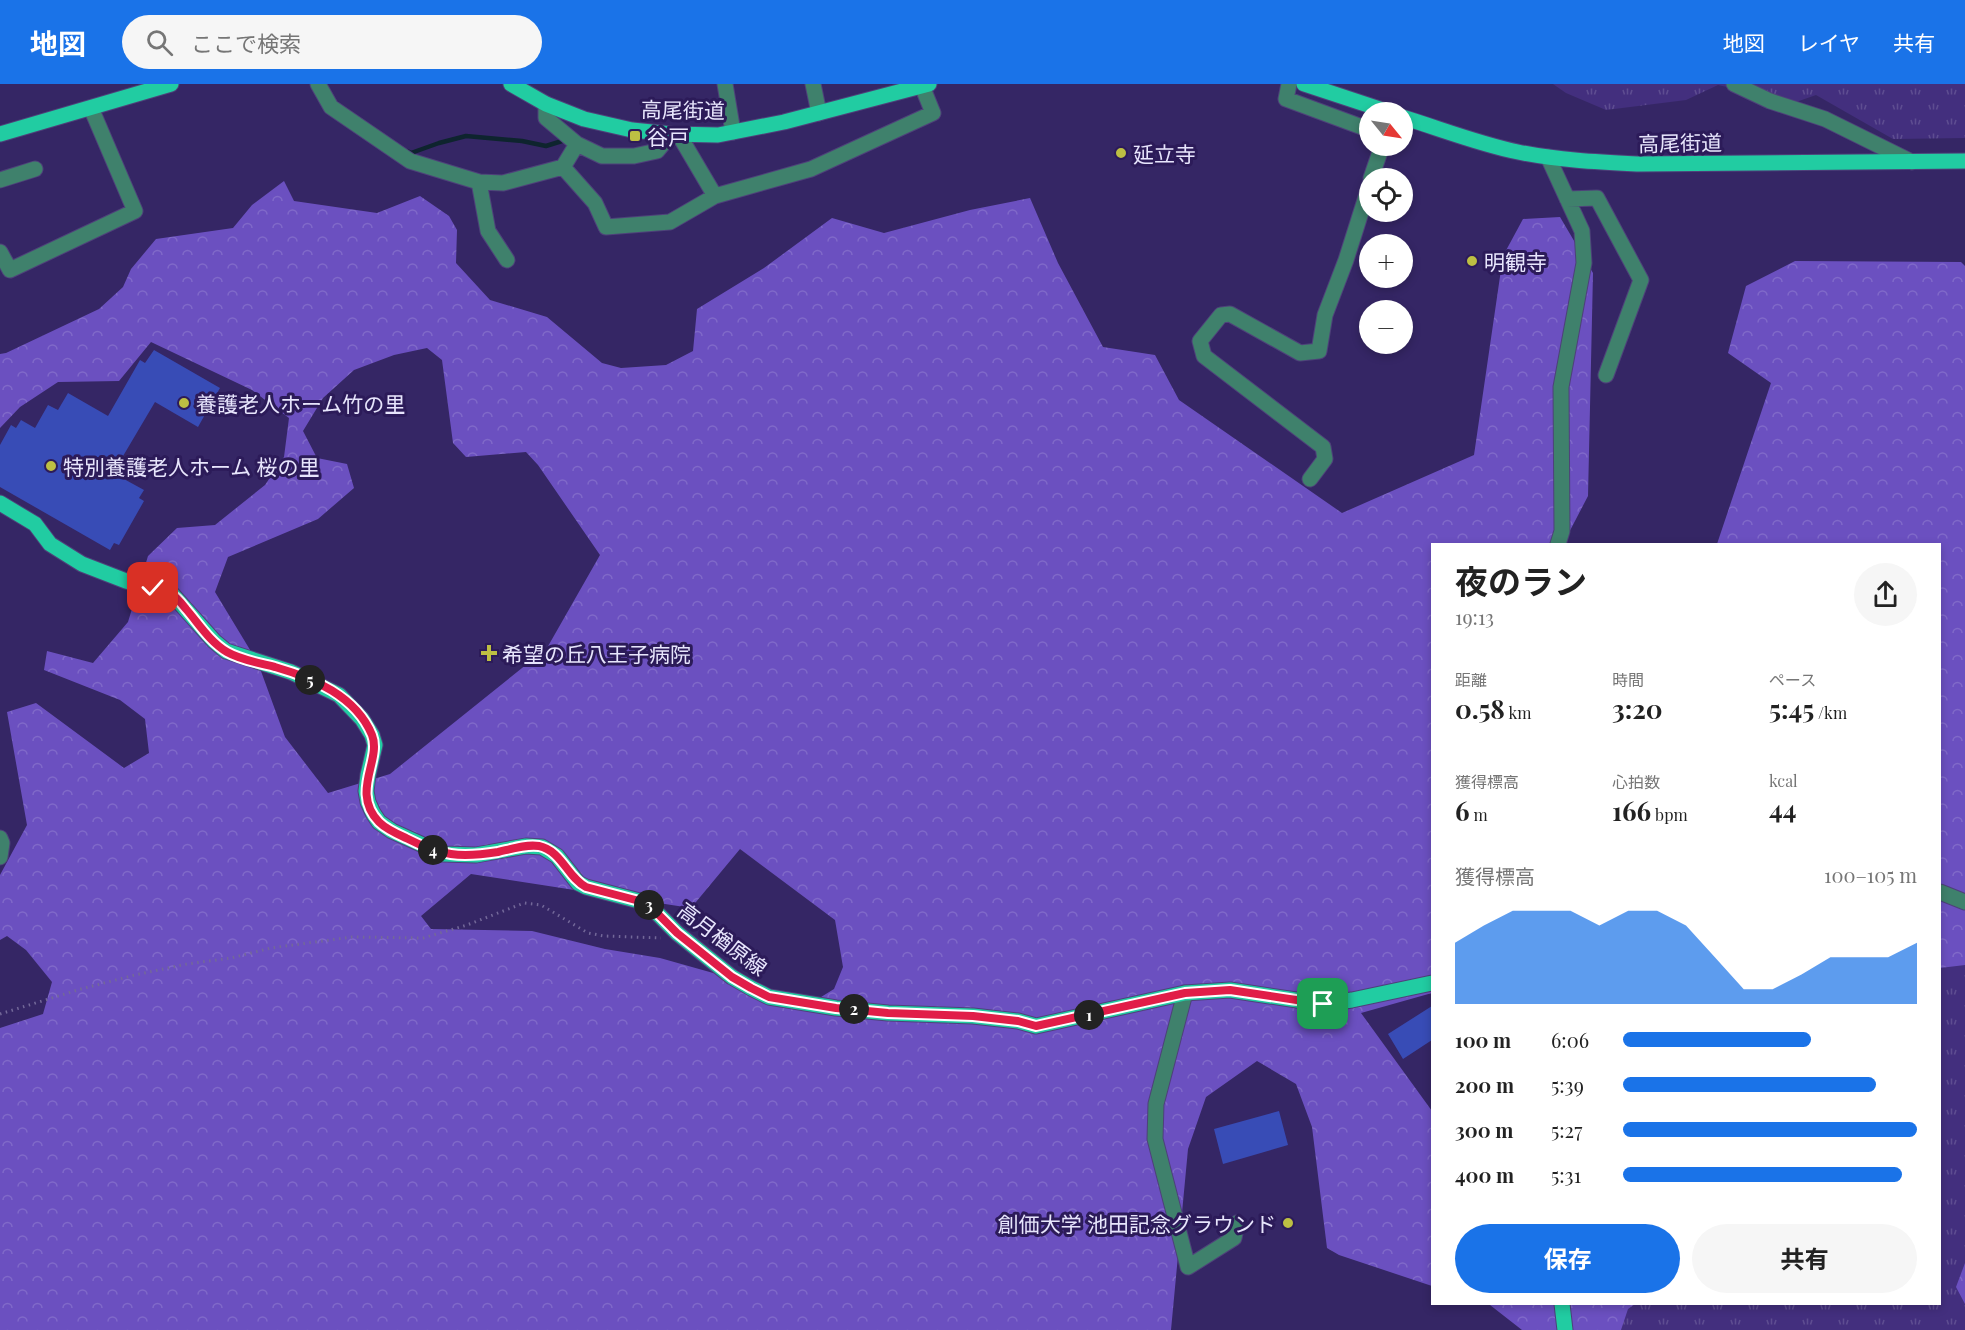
<!DOCTYPE html>
<html lang="ja">
<head>
<meta charset="utf-8">
<style>
  body { margin:0; font-family:"Playfair Display","Noto Sans JP",serif; background:#f6f6f6; color:#222; height:100vh; display:flex; flex-direction:column; font-size:22px; white-space:nowrap }
  * { box-sizing:border-box; margin:0 }
  p { font-size:20px; color:#767676 }
  .icon { flex:none; width:33px; height:33px; fill:none; stroke:currentColor; stroke-width:2; stroke-linecap:round; stroke-linejoin:round }
  .map { position:relative; flex:1; overflow:hidden }
  .drawer { position:absolute; left:1431px; top:459px; width:510px; height:762px; display:flex; flex-direction:column; background:#fff; border-radius:0px; box-shadow:0 3px 9px #0003 }
  .drawer>* { flex:none }
  .needle { width:39px; rotate:120deg }
  .controls { position:absolute; left:1359px; top:18px; display:grid; gap:12px }
  .controls a { display:grid; place-items:center; width:54px; height:54px; border-radius:50%; background:#fff; box-shadow:0 3px 9px #0003; font-size:30px }
  .pin { position:absolute; display:grid; place-items:center; width:51px; height:51px; color:#fff; margin:-26px; border-radius:12px; box-shadow:0 3px 9px #0006 }
  .km { position:absolute; width:30px; height:30px; margin:-15px; border-radius:50%; background:#222; color:#fff; font-size:16px; line-height:30px; text-align:center }
  .round { display:grid; place-items:center; flex:none; width:63px; height:63px; border-radius:32px; background:#f6f6f6 }
  .summary { display:flex; align-items:center; justify-content:space-between; height:102px; padding:0 24px }
  h1 { font-size:33px; font-weight:700; line-height:45px }
  .stats { display:grid; grid-template-columns:repeat(3,1fr); gap:9px; height:102px; padding:6px 24px }
  .stats div { display:grid; align-content:center }
  .stats b { font-size:26px; font-weight:700 }
  .stats small { font-size:16px; font-weight:400 }
  .stats p { font-size:16px }
  .chart { height:168px; padding:12px 24px }
  .chart p { display:flex; justify-content:space-between }
  .chart svg { width:100%; height:108px; margin-top:6px; fill:#1a73e8; opacity:.7 }
  .action { display:flex; gap:12px; margin-top:auto; padding:12px 24px }
  .action a { flex:1; height:69px; border-radius:36px; background:#1a73e8; color:#fff; font-size:24px; font-weight:700; line-height:69px; text-align:center }
  .action a+a { background:#f6f6f6; color:#222 }
  ul { padding:0 24px; list-style:none; font-size:20px }
  li { display:grid; grid-template-columns:96px 72px 1fr; align-items:center; height:45px }
  li i { height:15px; border-radius:8px; background:#1a73e8 }
  header { display:flex; align-items:center; gap:36px; box-sizing:border-box; height:84px; padding:0 30px; background:#1a73e8; color:#fff }
  header strong { font-size:28px }
  nav { display:flex; gap:33px; margin-inline-start:auto; font-size:21px }
  .search { width:420px; height:54px; background:#f6f6f6; display:flex; align-items:center; gap:15px; box-sizing:border-box; padding:0 21px; border-radius:33px; color:#767676; font-size:22px }
  .map>svg:first-child { display:block }
  .grass { fill:url(#grass-tufts) }
  .forest { fill:url(#forest-crowns); fill-rule:evenodd }
  .lines { fill:none; stroke-linecap:round; stroke-linejoin:round }
  .stream { stroke:#0e242e; stroke-width:4.5 }
  .building { fill:#384cb6 }
  .minor-casing { stroke:#4e417a; stroke-width:17 }
  .major-casing { stroke:#4e417a; stroke-width:17 }
  .path { stroke:#736899; stroke-width:3; stroke-dasharray:1.5 4.5; stroke-linecap:butt }
  .minor { stroke:#3f816c; stroke-width:15 }
  .major { stroke:#21cca2; stroke-width:15 }
  .route-casing { stroke:#fff; stroke-width:12 }
  .route { stroke:#e11d48; stroke-width:8 }
  .poi-dot { fill:#bdbf43; stroke:#2c1b59; stroke-width:2 }
  .labels { text-anchor:middle; dominant-baseline:central; stroke-width:6; stroke-linejoin:round; paint-order:stroke }
  .street-label { font-size:21px; fill:#e7e5fc; stroke:#2c1b59 }
  .poi-label { font-size:21px; fill:#e7e5fc; stroke:#2c1b59; text-anchor:start }
</style>
</head>
<body>
<header>
<strong>地図</strong>
<div class="search"><svg class="icon" aria-label="search" viewBox="0 0 24 24"><circle cx="10" cy="10" r="6"/><path d="M15 15l6 6"/></svg>ここで検索</div>
<nav><a>地図</a><a>レイヤ</a><a>共有</a></nav>
</header>
<div class="map">
<svg width="1965" height="1246" viewBox="0 0 1965 1246">
  <defs>
    <pattern id="grass-tufts" width="24" height="20" patternUnits="userSpaceOnUse" patternTransform="scale(1.5)"><rect width="24" height="20" fill="#432f7e"/><path d="M3 7l-1-3M5 7V3M7 7l1-3M15 17l-1-3M17 17v-4M19 17l1-3" fill="none" stroke="#5e4d91"/></pattern>
    <pattern id="forest-crowns" width="20" height="18" patternUnits="userSpaceOnUse" patternTransform="scale(1.5)"><rect width="20" height="18" fill="#6b50c0"/><path d="M2 6a3 3 0 1 1 6 0M12 15a3 3 0 1 1 6 0" fill="none" stroke="#8069c9"/></pattern>
  </defs>
  <rect width="100%" height="100%" fill="#352665"/>
  <!-- grass -->
  <path class="grass" d="M1553,0h412v54l-72,1 -77,-44 -20,7 -78,-17 -32,15 -80,10 -40,-17z
    M1940,825l25,8v413h-387l-3,-26h365z"/>
  <!-- forest -->
  <path class="forest" d="M284,97l10,20 83,12 43,-17 29,20 8,14 -1,33 34,37 57,17 55,46 19,5 45,-3 27,-14 4,-42 67,-41 68,-50 52,15 86,-23 60,-12 28,65 45,84 52,8 24,45 163,113 132,-58 29,-199 20,-37 37,-2 33,56 -5,223 -25,48h-131v449l-71,20 71,98v175l-93,-31 -12,-7 -15,-121 -16,-43 -39,-23 -51,36 -18,52 -17,181h-1171v-302l43,-14 9,-32 -26,-32 -19,-14 -7,4v-65l27,-50 -20,-113 29,-9 88,65 25,-15 -4,-34 -25,-19 -76,-30 3,-19 46,12 35,-41 20,-66 29,-28 38,-3 50,-40 19,-28 5,-39 -37,-28 -101,-48 -32,39 -61,1 -38,25 -20,21v-74l6,-1 93,-44 24,-22 8,-18 25,-30 77,-11 19,-23zM427,264l15,12 11,83 13,14 60,-5 12,13 62,90 -53,93 -157,126 -62,19 -43,-56 -27,-74 -43,-71 13,-35 90,-38 36,-31 -7,-24 -30,-6 -14,-27 20,-33 31,-28 40,-15zM740,765l95,71 8,47 -9,22 -34,21 -62,-30 -78,-22 -55,-9 -73,-18 -101,-2 -10,-13 50,-42 220,34z
    M1795,177l166,1 4,4v699l-25,3v-424h-223l54,-161 -43,-30 18,-67z
    M1965,1179v41l-9,-17z
    M1484,1220h151l-7,5 -7,21h-99l-32,-25z"/>
  <g class="lines">
    <!-- stream -->
    <path class="stream" d="M407,67l4,2 28,-10 27,-7 56,5 24,5 16,-5"/>
  </g>
  <!-- building -->
  <path class="building" d="M154,266l66,38 -22,39 -43,-25 -42,71 31,17 -5,8 5,3 -25,44 -5,-2 -4,7 -110,-63v-42l11,-20 5,3 5,-8 14,8 13,-23 10,5 10,-17 40,23 32,-56 5,3z
    M1432,922v34l-29,19 -15,-25z
    M1279,1027l9,34 -65,19 -9,-35z"/>
  <g class="lines">
    <defs>
      <path id="minor" d="M318,0l13,23 79,54 69,21 24,1 60,-16 14,-23
        M725,0l8,48
        M813,0l6,29
        M1289,0l-3,15 84,31
        M1734,0l36,17 55,18 87,43
        M546,20v14l31,26 25,12h32l23,-5 14,-17
        M679,51l36,61
        M1548,73l34,74 2,32 -23,124 1,144 -4,13
        M563,83l32,36 11,24 64,-5 45,-26 96,-27 122,-56 -11,-27
        M1371,94l11,-32
        M0,96l35,-11
        M479,98l9,49 19,29
        M1567,115l30,-1 44,82 -35,95
        M0,168l10,18 125,-59 -44,-103
        M1310,395l15,-20 -2,-12 -119,-91 -4,-15 21,-26 9,-1 70,39 19,-2 6,-36 21,-55 24,-76
        M0,754l2,5 -2,14
        M1940,808l25,10
        M1185,909l-29,111 -1,35 33,128 46,-29 3,-15"/>
      <path id="major" d="M511,0l35,20 38,15 48,11 39,4 47,1 66,-13 145,-38
        M1304,0l85,28
        M1402,33c39,12 77,27 116,35 39,8 80,10 120,12l327,-3
        M0,50l171,-50
        M0,419l35,21 15,20 32,20 44,17 46,13 42,47 12,10 65,21 48,23 23,24 10,16 3,10 -7,30 -2,16 2,11 5,11 6,9 13,9 51,23 33,1 50,-9 16,1 15,9 21,27 8,4 61,16 30,30 55,44 19,11 18,9 67,11 52,5 85,3 45,5 18,5 149,-33 45,-3 93,14 29,-4 80,-17
        M1562,1220l3,26"/>
    </defs>
    <!-- minor casing -->
    <use href="#minor" class="minor-casing"/>
    <!-- major casing -->
    <use href="#major" class="major-casing"/>
    <!-- path -->
    <path class="path" d="M0,930l81,-25 54,-14 52,-11 44,-6 40,-10 81,-11 71,1 44,-13 57,-22 17,2 47,28 16,3 57,2"/>
    <!-- minor -->
    <use href="#minor" class="minor"/>
    <!-- major -->
    <use href="#major" class="major"/>
  </g>
  <g class="lines">
    <defs>
      <path id="route" d="M153,504c6,2 12,3 17,5 7,4 12,11 16,16 13,15 24,33 41,43 14,8 32,11 48,15 38,11 81,29 97,68 10,25 -22,57 7,87 7,7 18,12 27,16 35,18 54,20 92,14 13,-3 28,-8 41,-6 23,5 28,31 47,41l61,16 30,30 55,44 19,11 18,9 67,11 52,5 85,3 45,5 18,5 149,-33 45,-3 93,14"/>
    </defs>
    <!-- route casing -->
    <use href="#route" class="route-casing"/>
    <!-- route -->
    <use href="#route" class="route"/>
  </g>
  <!-- markers -->
  <g class="poi-dot">
    <rect x="629" y="46" width="12" height="12" rx="3"/>
    <circle cx="1121" cy="69" r="6"/>
    <circle cx="1472" cy="177" r="6"/>
    <circle cx="184" cy="319" r="6"/>
    <circle cx="51" cy="382" r="6"/>
    <path d="M486 560h6v6h6v6h-6v6h-6v-6h-6v-6h6z"/>
    <circle cx="1288" cy="1139" r="6"/>
  </g>
  <g class="labels">
    <!-- street labels -->
    <g class="street-label">
      <text transform="translate(683 25) rotate(1)">高尾街道</text>
      <text transform="translate(1680 58) rotate(-1)">高尾街道</text>
      <text transform="translate(723 854) rotate(37)">高月楢原線</text>
    </g>
    <!-- poi labels -->
    <g class="poi-label">
      <text x="647" y="52">谷戸</text>
      <text x="1133" y="69">延立寺</text>
      <text x="1484" y="177">明観寺</text>
      <text x="196" y="319">養護老人ホーム竹の里</text>
      <text x="63" y="382">特別養護老人ホーム 桜の里</text>
      <text x="502" y="569">希望の丘八王子病院</text>
      <text x="1276" y="1139" text-anchor="end">創価大学 池田記念グラウンド</text>
    </g>
  </g>
</svg>
<div class="controls">
<a><svg class="needle" viewBox="-14 -14 28 28"><path d="M0-13l5 13h-10z" fill="#e53935"/><path d="M0 13l5-13h-10z" fill="#767676"/></svg></a>
<a><svg class="icon" aria-label="locate" viewBox="0 0 24 24"><circle cx="12" cy="12" r="6"/><path d="M12 2v4M12 18v4M2 12h4M18 12h4"/></svg></a>
<a>+</a>
<a>−</a>
</div>
<div class="pin" style="left:1323px;top:920px;background:#1e9e55"><svg class="icon" aria-label="arrive" viewBox="0 0 24 24"><path d="M6 21V4h12l-3 4 3 4H6"/></svg></div>
<div class="pin" style="left:153px;top:504px;background:#d93025"><svg class="icon" aria-label="check" viewBox="0 0 24 24"><path d="M5 12l5 5 9-10"/></svg></div>
<b class="km" style="left:1089px;top:931px">1</b>
<b class="km" style="left:854px;top:925px">2</b>
<b class="km" style="left:649px;top:821px">3</b>
<b class="km" style="left:433px;top:766px">4</b>
<b class="km" style="left:310px;top:596px">5</b>
<section class="drawer">
<div class="summary"><div><h1>夜のラン</h1><p>19:13</p></div><a class="round"><svg class="icon" aria-label="share" viewBox="0 0 24 24"><path d="M12 15V3M7 8l5-5 5 5M5 13v7h14v-7"/></svg></a></div>
<div class="stats">
<div><p>距離</p><b>0.58<small> km</small></b></div>
<div><p>時間</p><b>3:20</b></div>
<div><p>ペース</p><b>5:45<small> /km</small></b></div>
</div>
<div class="stats">
<div><p>獲得標高</p><b>6<small> m</small></b></div>
<div><p>心拍数</p><b>166<small> bpm</small></b></div>
<div><p>kcal</p><b>44</b></div>
</div>
<div class="chart"><p><span>獲得標高</span>100–105 m</p>
<svg viewBox="0 0 160 44" preserveAspectRatio="none"><path d="M0 44V19L10 12L20 6L30 6L40 6L50 12L60 6L70 6L80 12L90 25L100 38L110 38L120 32L130 25L140 25L150 25L160 19V44z"/></svg>
</div>
<ul>
<li><b>100 m</b>6:06<i style="width:64%"></i></li>
<li><b>200 m</b>5:39<i style="width:86%"></i></li>
<li><b>300 m</b>5:27<i style="width:100%"></i></li>
<li><b>400 m</b>5:31<i style="width:95%"></i></li>
</ul>
<div class="action"><a>保存</a><a>共有</a></div>
</section>
</div>
</body>
</html>
